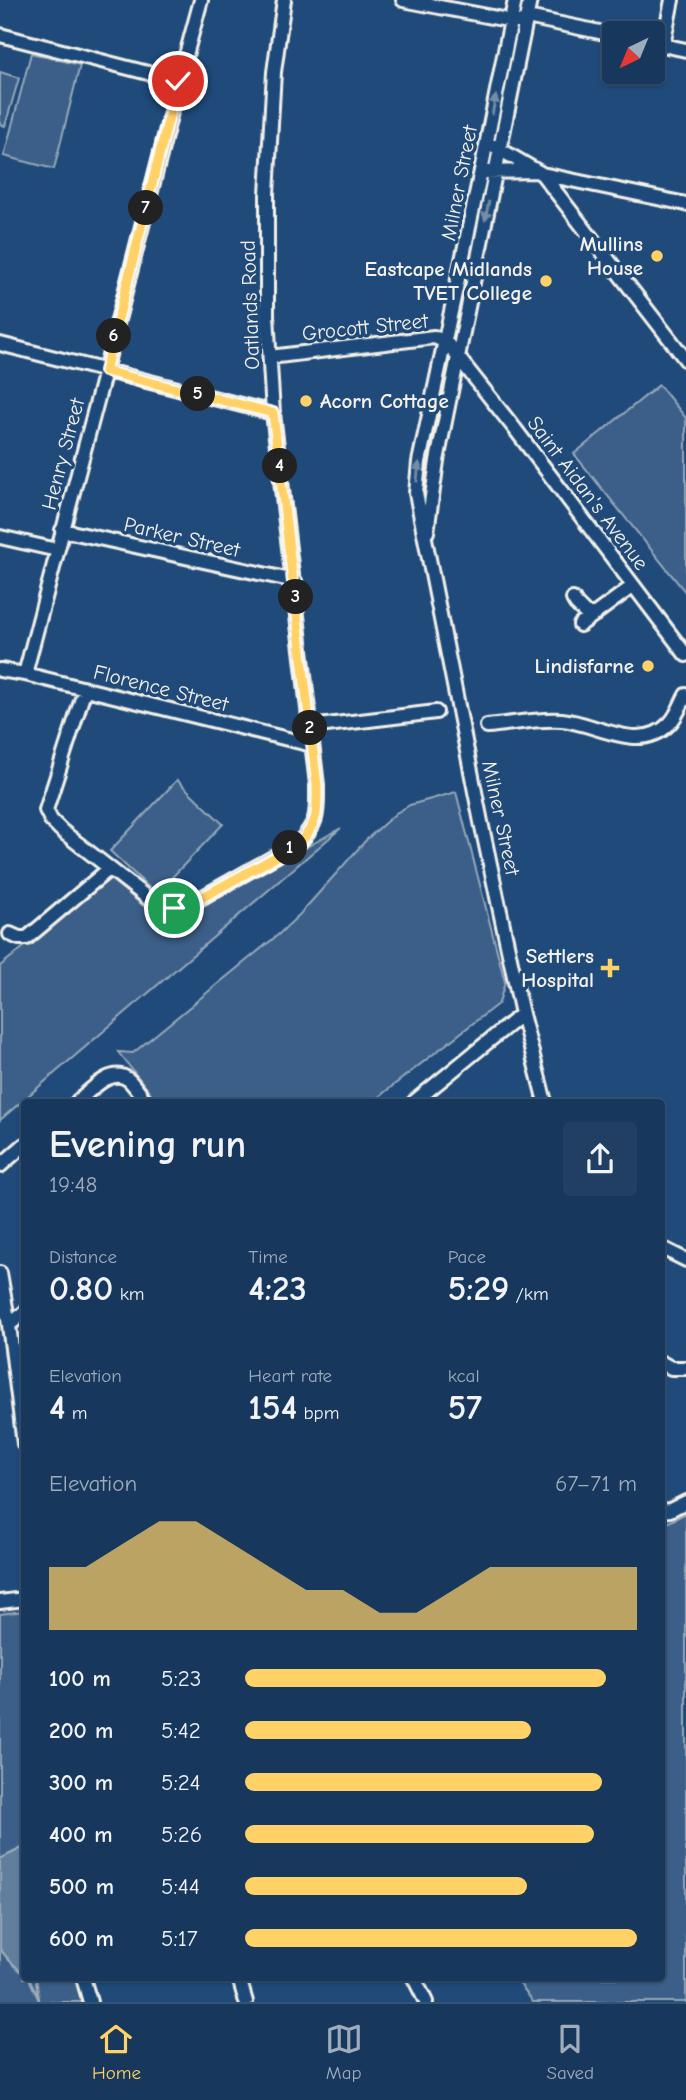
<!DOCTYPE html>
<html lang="en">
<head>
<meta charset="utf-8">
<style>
  body { margin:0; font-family:"Comic Neue",sans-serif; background:#203f62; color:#f1f3f6; height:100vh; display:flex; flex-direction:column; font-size:26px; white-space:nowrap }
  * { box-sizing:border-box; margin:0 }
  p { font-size:23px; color:#9eacbb }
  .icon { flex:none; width:38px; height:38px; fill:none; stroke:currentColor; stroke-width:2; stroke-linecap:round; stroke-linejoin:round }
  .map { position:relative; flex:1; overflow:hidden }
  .sheet { position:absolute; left:21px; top:1099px; width:644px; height:882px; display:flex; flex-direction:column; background:#17385c; border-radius:7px; box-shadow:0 2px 5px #0004,0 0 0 2px #365272 }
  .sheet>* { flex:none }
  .needle { width:46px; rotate:223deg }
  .buttons { position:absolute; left:602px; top:21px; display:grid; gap:14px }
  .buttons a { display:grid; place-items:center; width:63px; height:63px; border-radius:7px; background:#17385c; box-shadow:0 2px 5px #0004,0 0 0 2px #365272; font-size:35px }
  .pin { position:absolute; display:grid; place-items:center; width:60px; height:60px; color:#fff; margin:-30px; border:4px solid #fff; border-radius:50%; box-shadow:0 2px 7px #0007 }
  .km { position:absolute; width:35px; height:35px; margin:-18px; border-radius:50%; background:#222; color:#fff; font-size:19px; line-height:35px; text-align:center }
  .round { display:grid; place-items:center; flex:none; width:74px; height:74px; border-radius:7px; background:#203f62 }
  .headline { display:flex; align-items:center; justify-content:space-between; height:119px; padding:0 28px }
  h1 { font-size:38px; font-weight:800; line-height:52px }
  .figures { display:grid; grid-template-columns:repeat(3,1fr); gap:10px; height:119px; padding:7px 28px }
  .figures div { display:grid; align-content:center }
  .figures b { font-size:35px; font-weight:800 }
  .figures small { font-size:19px; font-weight:400 }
  .figures p { font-size:19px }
  .chart { height:196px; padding:14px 28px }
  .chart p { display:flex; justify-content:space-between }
  .chart svg { width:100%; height:126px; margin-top:7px; fill:#ffd166; opacity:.7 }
  ul { padding:0 28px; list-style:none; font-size:23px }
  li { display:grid; grid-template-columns:112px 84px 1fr; align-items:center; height:52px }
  li i { height:18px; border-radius:9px; background:#ffd166 }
  .menu { display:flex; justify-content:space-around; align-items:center; height:98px; border-top:2px solid #365272; background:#17385c; font-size:19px; color:#9eacbb }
  .menu a { display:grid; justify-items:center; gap:4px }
  .menu .active { color:#ffd166 }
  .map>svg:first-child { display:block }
  .green { fill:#3a5f88; stroke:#97a8b8; stroke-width:2 }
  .water { fill:#627e9d; stroke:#9cacbb; stroke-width:2 }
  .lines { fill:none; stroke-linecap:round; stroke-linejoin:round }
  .stream { stroke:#9cacbb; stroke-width:2.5 }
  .minor-casing { stroke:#f4f1e8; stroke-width:18 }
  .minor { stroke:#1f4a7a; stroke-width:12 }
  .oneway { fill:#748da6 }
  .route-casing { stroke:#fff; stroke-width:14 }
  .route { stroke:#ffd166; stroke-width:9 }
  .poi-dot { fill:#ffd166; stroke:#1f4a7a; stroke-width:2.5 }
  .labels { text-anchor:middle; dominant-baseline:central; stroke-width:7; stroke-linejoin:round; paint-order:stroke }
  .street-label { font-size:21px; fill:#f4f1e8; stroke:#1f4a7a }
  .poi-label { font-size:21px; font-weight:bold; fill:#f4f1e8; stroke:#1f4a7a; text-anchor:end }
</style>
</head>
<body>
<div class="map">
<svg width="686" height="2002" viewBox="0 0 686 2002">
  <rect width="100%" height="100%" fill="#1f4a7a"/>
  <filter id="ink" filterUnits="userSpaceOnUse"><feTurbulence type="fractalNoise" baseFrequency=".0143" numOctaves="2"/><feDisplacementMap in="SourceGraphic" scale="14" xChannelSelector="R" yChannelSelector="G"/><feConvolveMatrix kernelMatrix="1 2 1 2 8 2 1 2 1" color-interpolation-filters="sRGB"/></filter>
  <g filter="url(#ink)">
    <!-- green -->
    <path class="green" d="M31,53l49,12 -26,104 -50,-13z
      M0,72l19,6 -14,48 -5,-2z
      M659,385l27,33v175l-112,-139z
      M177,780l46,44 -67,70 -46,-43z
      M456,792l49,190 -6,21 -127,99h-214l-40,-50 15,1 146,-119 21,-20 67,-75 29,-26 14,-8z
      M341,828l-341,292v-154l110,-87 46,37h26z
      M686,1513v489h-153l-17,-24h146v-454l5,-1z
      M24,1611v236l-24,12v-245z
      M0,1949l9,11 15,14v4l11,1 1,-1h39l7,24h-82z"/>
    <!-- water -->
    <path class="water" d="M24,1847v127l-15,-14 -9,-11v-90z"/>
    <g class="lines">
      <!-- stream -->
      <path class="stream" d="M29,1978l10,22 -3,-20"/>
      <defs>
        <path id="minor" d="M403,0l115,22
          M515,0l-34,171 -62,291 -3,31 65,329 41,192 23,88
          M527,17l87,18
          M0,35l179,46
          M653,43l33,7
          M663,45l9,-45
          M494,146l48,28 144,30
          M487,172l48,-1
          M542,174l144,186
          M0,344l273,69
          M270,357l164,-20 12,5 69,87 171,226
          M62,530l233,51
          M427,532l10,-71 93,-461
          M0,537l57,13
          M573,599l3,5 10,10h10
          M580,625l53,-39
          M0,670l25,4 287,71
          M25,674l80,-303 74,-290 22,-81
          M85,689l-39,121 5,10 11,11 92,72 9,4h22l114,-64c20,-22 18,-29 18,-58l-44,-372 -6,-98v-121l7,-122 10,-72
          M487,726c24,-2 51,-8 75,-6 35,3 78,35 108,3 7,-7 11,-19 16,-28
          M310,727l126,-15
          M10,934l9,4h8l82,-69
          M77,1102c12,-10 35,-37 52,-22 6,6 12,15 17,22
          M414,1102l108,-88
          M0,1166l24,-21
          M662,1248l24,12
          M0,1273l9,52 15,119
          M9,1325l15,-12
          M662,1363l9,5h15
          M662,1511l8,-1 16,-8
          M0,1602l24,-3
          M83,1978l7,24
          M239,1978l7,24
          M414,1978l12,24"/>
      </defs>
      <!-- minor casing -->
      <use href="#minor" class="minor-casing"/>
      <!-- minor -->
      <use href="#minor" class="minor"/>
    </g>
    <!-- one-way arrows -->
    <defs><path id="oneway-solid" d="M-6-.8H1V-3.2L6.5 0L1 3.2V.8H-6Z" transform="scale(1.75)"/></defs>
    <g class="oneway">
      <use href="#oneway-solid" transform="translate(494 105) rotate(-79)"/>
      <use href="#oneway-solid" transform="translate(487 211) rotate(101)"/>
      <use href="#oneway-solid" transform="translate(418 472) rotate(-83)"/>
    </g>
  </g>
  <g class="lines" filter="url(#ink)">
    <defs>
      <path id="route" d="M174,908l11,-1 114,-63c20,-23 18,-30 18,-59l-44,-372 -168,-42 73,-290"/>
    </defs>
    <!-- route casing -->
    <use href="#route" class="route-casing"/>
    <!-- route -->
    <use href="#route" class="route"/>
  </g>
  <!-- markers -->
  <g class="poi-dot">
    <circle cx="657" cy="256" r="7"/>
    <circle cx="546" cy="281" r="7"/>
    <circle cx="306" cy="401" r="7"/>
    <circle cx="648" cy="666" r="7"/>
    <path d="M606.5 957.5h7v7h7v7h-7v7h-7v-7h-7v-7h7z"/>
  </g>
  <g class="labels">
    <!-- street labels -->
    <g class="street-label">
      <text transform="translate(459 183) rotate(-79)">Milner Street</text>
      <text transform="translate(250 305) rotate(-92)">Oatlands Road</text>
      <text transform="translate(365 327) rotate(-6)">Grocott Street</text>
      <text transform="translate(63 454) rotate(-75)">Henry Street</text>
      <text transform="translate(588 493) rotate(53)">Saint Aidan's Avenue</text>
      <text transform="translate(182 537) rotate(13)">Parker Street</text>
      <text transform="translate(161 688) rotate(14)">Florence Street</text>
      <text transform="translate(501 818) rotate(78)">Milner Street</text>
    </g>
    <!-- poi labels -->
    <g class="poi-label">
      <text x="643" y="244">Mullins<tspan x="643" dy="24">House</tspan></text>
      <text x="532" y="269">Eastcape Midlands<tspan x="532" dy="24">TVET College</tspan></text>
      <text x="320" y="401" text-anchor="start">Acorn Cottage</text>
      <text x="634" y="666">Lindisfarne</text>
      <text x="594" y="956">Settlers<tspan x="594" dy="24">Hospital</tspan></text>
    </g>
  </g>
</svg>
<div class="buttons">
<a><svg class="needle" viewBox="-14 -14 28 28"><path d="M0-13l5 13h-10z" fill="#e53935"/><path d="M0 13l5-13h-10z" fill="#9eacbb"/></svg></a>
</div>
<div class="pin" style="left:174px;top:908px;background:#1e9e55"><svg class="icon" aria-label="arrive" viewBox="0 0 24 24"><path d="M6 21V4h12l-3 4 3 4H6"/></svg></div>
<div class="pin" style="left:178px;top:81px;background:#d93025"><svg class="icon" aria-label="check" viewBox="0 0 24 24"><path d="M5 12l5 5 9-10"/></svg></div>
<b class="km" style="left:290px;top:848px">1</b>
<b class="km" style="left:310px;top:728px">2</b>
<b class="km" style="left:296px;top:597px">3</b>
<b class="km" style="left:280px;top:466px">4</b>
<b class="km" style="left:198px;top:394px">5</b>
<b class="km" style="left:114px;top:336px">6</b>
<b class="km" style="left:146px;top:208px">7</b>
<section class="sheet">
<div class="headline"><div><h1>Evening run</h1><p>19:48</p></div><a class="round"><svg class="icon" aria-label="share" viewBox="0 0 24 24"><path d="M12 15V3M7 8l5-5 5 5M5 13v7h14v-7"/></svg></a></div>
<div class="figures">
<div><p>Distance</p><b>0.80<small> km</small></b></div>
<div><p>Time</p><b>4:23</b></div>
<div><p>Pace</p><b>5:29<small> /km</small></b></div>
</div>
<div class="figures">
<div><p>Elevation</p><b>4<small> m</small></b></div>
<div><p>Heart rate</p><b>154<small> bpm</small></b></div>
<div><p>kcal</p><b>57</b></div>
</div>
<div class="chart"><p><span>Elevation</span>67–71 m</p>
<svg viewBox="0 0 160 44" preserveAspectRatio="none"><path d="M0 44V22L10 22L20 14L30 6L40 6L50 14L60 22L70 30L80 30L90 38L100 38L110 30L120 22L130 22L140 22L150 22L160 22V44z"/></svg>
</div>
<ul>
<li><b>100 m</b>5:23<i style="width:92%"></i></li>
<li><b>200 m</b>5:42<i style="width:73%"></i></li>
<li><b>300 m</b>5:24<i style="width:91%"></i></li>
<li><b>400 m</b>5:26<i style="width:89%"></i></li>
<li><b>500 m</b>5:44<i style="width:72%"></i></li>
<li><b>600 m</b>5:17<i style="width:100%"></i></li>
</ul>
</section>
</div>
<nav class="menu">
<a class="active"><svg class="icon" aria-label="home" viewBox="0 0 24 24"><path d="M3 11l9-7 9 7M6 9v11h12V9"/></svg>Home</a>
<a><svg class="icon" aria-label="map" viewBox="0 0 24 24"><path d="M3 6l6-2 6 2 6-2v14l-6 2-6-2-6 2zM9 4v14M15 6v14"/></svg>Map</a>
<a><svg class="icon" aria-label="saved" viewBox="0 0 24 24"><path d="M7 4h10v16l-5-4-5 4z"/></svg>Saved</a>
</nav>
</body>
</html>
